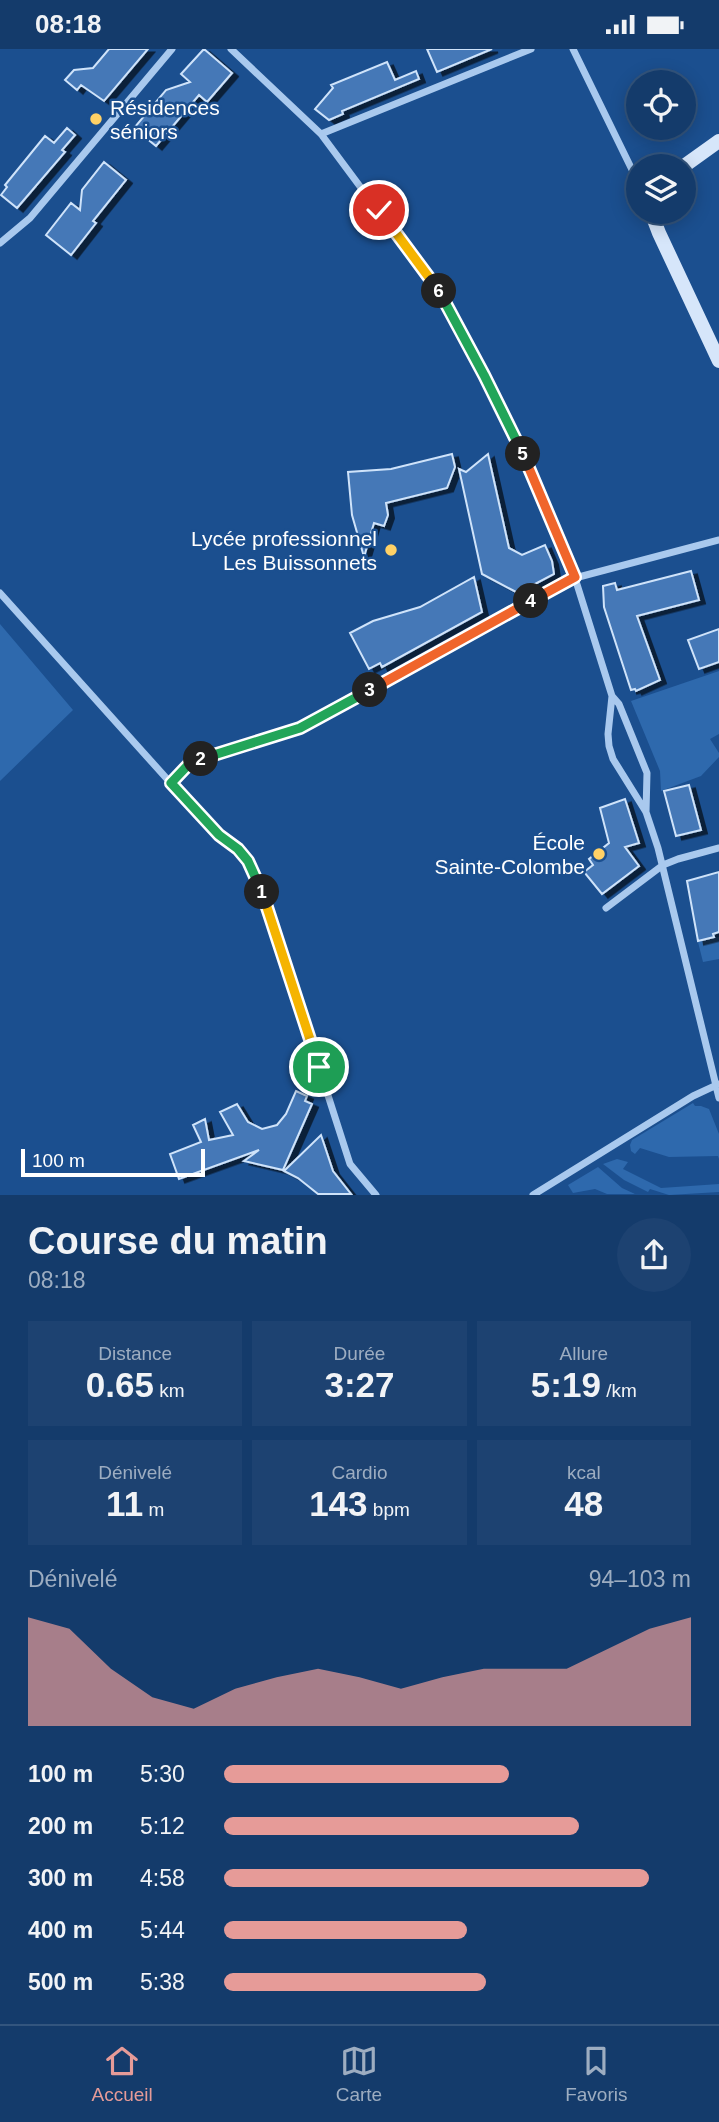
<!DOCTYPE html>
<html lang="fr">
<head>
<meta charset="utf-8">
<style>
  body { margin:0; font-family:Helvetica,sans-serif; background:#1d4271; color:#f1f3f6; height:100vh; display:flex; flex-direction:column; font-size:26px; white-space:nowrap }
  * { box-sizing:border-box; margin:0 }
  p { font-size:23px; color:#9dadc1 }
  .icon { flex:none; width:38px; height:38px; fill:none; stroke:currentColor; stroke-width:2; stroke-linecap:round; stroke-linejoin:round }
  .map { position:relative; height:1146px; overflow:hidden }
  .details { display:flex; flex-direction:column; background:#143b6b; flex:1 }
  .details>* { flex:none }
  .tools { position:absolute; left:626px; top:21px; display:grid; gap:14px }
  .tools a { display:grid; place-items:center; width:70px; height:70px; border-radius:50%; background:#143b6b; box-shadow:0 4px 18px #0003,0 0 0 2px #33557e; font-size:35px }
  .scale { position:absolute; left:21px; bottom:18px; width:184px; box-sizing:border-box; padding-left:7px; border:4px solid #fff; border-top:0; font-size:19px; line-height:24px; white-space:nowrap; color:#fff; -webkit-text-stroke:5px #1b4f8f; paint-order:stroke }
  .pin { position:absolute; display:grid; place-items:center; width:60px; height:60px; color:#fff; margin:-30px; border:4px solid #fff; border-radius:50%; box-shadow:0 2px 7px #0007 }
  .km { position:absolute; width:35px; height:35px; margin:-18px; border-radius:50%; background:#222; color:#fff; font-size:19px; line-height:35px; text-align:center }
  .round { display:grid; place-items:center; flex:none; width:74px; height:74px; border-radius:37px; background:#1d4271 }
  .head { display:flex; align-items:center; justify-content:space-between; height:119px; padding:0 28px }
  h1 { font-size:38px; font-weight:800; line-height:52px }
  .stats { display:grid; grid-template-columns:repeat(3,1fr); gap:10px; height:119px; padding:7px 28px }
  .stats div { display:grid; align-content:center; border-radius:0px; background:#1d4271; text-align:center }
  .stats b { font-size:35px; font-weight:800 }
  .stats small { font-size:19px; font-weight:400 }
  .stats p { font-size:19px }
  .chart { height:196px; padding:14px 28px }
  .chart p { display:flex; justify-content:space-between }
  .chart svg { width:100%; height:126px; margin-top:7px; fill:#e69b98; opacity:.7 }
  ul { padding:0 28px; list-style:none; font-size:23px }
  li { display:grid; grid-template-columns:112px 84px 1fr; align-items:center; height:52px }
  li i { height:18px; border-radius:9px; background:#e69b98 }
  .status { display:flex; justify-content:space-between; align-items:center; height:49px; padding:0 35px; background:#143b6b; direction:ltr }
  .status svg { height:19px; fill:currentColor }
  .tabs { display:flex; justify-content:space-around; align-items:center; height:98px; border-top:2px solid #33557e; background:#143b6b; font-size:19px; color:#9dadc1 }
  .tabs a { display:grid; justify-items:center; gap:4px }
  .tabs .selected { color:#e69b98 }
  .map>svg:first-child { display:block }
  .green { fill:#2e69ad }
  .building { fill:#4478b7; stroke:#cfe3fa; stroke-width:2; filter:url(#shadow) }
  .lines { fill:none; stroke-linecap:round; stroke-linejoin:round }
  .street { stroke:#a9c9ee; stroke-width:7 }
  .secondary { stroke:#d6e6fa; stroke-width:14 }
  .split-1-casing { stroke:#fff; stroke-width:14 }
  .split-2-casing { stroke:#fff; stroke-width:14 }
  .split-3-casing { stroke:#fff; stroke-width:14 }
  .split-4-casing { stroke:#fff; stroke-width:14 }
  .split-5-casing { stroke:#fff; stroke-width:14 }
  .split-6-casing { stroke:#fff; stroke-width:14 }
  .split-7-casing { stroke:#fff; stroke-width:14 }
  .split-1 { stroke:#f5b400; stroke-width:9 }
  .split-2 { stroke:#22a559; stroke-width:9 }
  .split-3 { stroke:#22a559; stroke-width:9 }
  .split-4 { stroke:#f0652b; stroke-width:9 }
  .split-5 { stroke:#f0652b; stroke-width:9 }
  .split-6 { stroke:#22a559; stroke-width:9 }
  .split-7 { stroke:#f5b400; stroke-width:9 }
  .poi-dot { fill:#ffd166; stroke:#1b4f8f; stroke-width:2.5 }
  .labels { text-anchor:middle; dominant-baseline:central; stroke-width:5; stroke-linejoin:round; paint-order:stroke }
  .poi-label { font-size:21px; fill:#fff; stroke:#1b4f8f; text-anchor:end }
</style>
</head>
<body>
<div class="status"><b>08:18</b><svg viewBox="0 0 49 12"><path d="M0 12V9h3v3zM5 12V6h3v6zM10 12V3h3v9zM15 12V0h3v12zM26 1h20v11H26zM47 4h2v5h-2z"/></svg></div>
<div class="map">
<svg width="719" height="1146" viewBox="0 0 719 1146">
  <defs>
    <filter id="shadow"><feDropShadow dx="6" dy="3.5" stdDeviation="0" flood-color="#0009"/></filter>
  </defs>
  <rect width="100%" height="100%" fill="#1b4f8f"/>
  <!-- green -->
  <path class="green" d="M0,575l73,86 -73,71z
    M719,622v63l-9,5 9,14v4l-18,19 -40,15 -1,-20 -29,-70z
    M719,888v22l-16,3 -5,-20z
    M693,1054l2,3h6l8,3 10,25v25l-1,-3 -49,1 -29,-9 -5,6 -4,-3 -1,-6 2,-5z
    M617,1110l11,3 -5,7 38,19 58,-4v8l-50,3 -19,-6 -2,3 -24,-12 -21,-16z
    M598,1118l24,21 13,6h-28l-12,-5 -22,4 -5,-8z"/>
  <!-- building -->
  <path class="building" d="M109,0h39l-44,52 -23,-16 -4,5 -12,-10 9,-10 19,-2z
    M204,0l28,24 -25,29 -8,-7 -43,51 -22,-18 32,-38 24,-8 -9,-8z
    M427,0h65l-55,23z
    M387,13l8,18 21,-9 3,8 -77,32 1,3 -14,6 -14,-11 18,-21 -2,-3z
    M67,79l8,7 -13,15 3,2 -48,56 -16,-13 6,-8 -2,-2 40,-49 9,7z
    M104,113l22,18 -33,41 3,2 -25,32 -25,-20 25,-32 9,7 2,-20z
    M452,405l3,13 -8,21 -61,15 2,12 -4,11 -10,-3 -10,34 -12,-42 -4,-43 43,-3z
    M488,405l21,94 13,7 23,-10 7,16 2,13 -36,19 -36,-19 -23,-105 7,3z
    M691,522l8,29 -62,16 23,64 -24,11 -1,-2 -4,1 -27,-83 -1,-21 12,-3 2,7z
    M474,528l8,35 -100,55 -2,-4 -11,6 -19,-36 23,-12 47,-14z
    M719,580v33l-20,7 -11,-29z
    M689,736l12,45 -25,6 -12,-45z
    M625,750l14,44 -14,4 14,19 -37,28 -18,-22 9,-7 -4,-6 20,-16 -9,-35z
    M719,823v60l-6,2 1,3 -16,4 -11,-60z
    M296,1042l11,5 -2,5 7,3 -29,66 -39,-9 15,-11 -80,29 -9,-25 31,-12 -8,-17 12,-6 4,21 24,-5 -13,-23 17,-8 11,18 14,7 15,-4 9,-11z
    M321,1086l12,36 18,23h-33l-20,-16 -14,-7z"/>
  <g class="lines">
    <!-- street -->
    <path class="street" d="M231,0l90,85 122,164 74,143 58,137 37,118 7,8 28,69 -1,39
      M573,0l66,135
      M321,85l210,-85
      M0,194l30,-25 142,-169
      M0,544l203,226 45,42 19,44 83,259 26,31
      M612,647l-4,38 1,12 4,13 33,53 12,36 61,250
      M171,734l19,-20 110,-35 275,-150 144,-38
      M606,859l57,-43 15,-6 41,-11
      M533,1146l160,-99 26,-12"/>
    <!-- secondary -->
    <path class="secondary" d="M684,117l35,-25
      M651,163l8,21 60,128"/>
  </g>
  <g class="lines">
    <defs>
      <path id="split-1" d="M262,843l57,175"/>
      <path id="split-2" d="M201,710l-11,4 -19,20 48,52 19,14 10,12 14,31"/>
      <path id="split-3" d="M201,710l99,-31 70,-38"/>
      <path id="split-4" d="M370,641l161,-89"/>
      <path id="split-5" d="M523,405l52,123 -44,24"/>
      <path id="split-6" d="M439,242l45,84 39,79"/>
      <path id="split-7" d="M379,161l60,81"/>
    </defs>
    <!-- split-1 casing -->
    <use href="#split-1" class="split-1-casing"/>
    <!-- split-2 casing -->
    <use href="#split-2" class="split-2-casing"/>
    <!-- split-3 casing -->
    <use href="#split-3" class="split-3-casing"/>
    <!-- split-4 casing -->
    <use href="#split-4" class="split-4-casing"/>
    <!-- split-5 casing -->
    <use href="#split-5" class="split-5-casing"/>
    <!-- split-6 casing -->
    <use href="#split-6" class="split-6-casing"/>
    <!-- split-7 casing -->
    <use href="#split-7" class="split-7-casing"/>
    <!-- split-1 -->
    <use href="#split-1" class="split-1"/>
    <!-- split-2 -->
    <use href="#split-2" class="split-2"/>
    <!-- split-3 -->
    <use href="#split-3" class="split-3"/>
    <!-- split-4 -->
    <use href="#split-4" class="split-4"/>
    <!-- split-5 -->
    <use href="#split-5" class="split-5"/>
    <!-- split-6 -->
    <use href="#split-6" class="split-6"/>
    <!-- split-7 -->
    <use href="#split-7" class="split-7"/>
  </g>
  <!-- markers -->
  <g class="poi-dot">
    <circle cx="96" cy="70" r="7"/>
    <circle cx="391" cy="501" r="7"/>
    <circle cx="599" cy="805" r="7"/>
  </g>
  <g class="labels">
    <!-- poi labels -->
    <g class="poi-label">
      <text x="110" y="58" text-anchor="start">Résidences<tspan x="110" dy="24">séniors</tspan></text>
      <text x="377" y="489">Lycée professionnel<tspan x="377" dy="24">Les Buissonnets</tspan></text>
      <text x="585" y="793">École<tspan x="585" dy="24">Sainte-Colombe</tspan></text>
    </g>
  </g>
</svg>
<div class="tools">
<a><svg class="icon" aria-label="locate" viewBox="0 0 24 24"><circle cx="12" cy="12" r="6"/><path d="M12 2v4M12 18v4M2 12h4M18 12h4"/></svg></a>
<a><svg class="icon" aria-label="layers" viewBox="0 0 24 24"><path d="M12 4l9 5-9 5-9-5zM3 14l9 5 9-5"/></svg></a>
</div>
<div class="scale">100 m</div>
<div class="pin" style="left:319px;top:1018px;background:#1e9e55"><svg class="icon" aria-label="arrive" viewBox="0 0 24 24"><path d="M6 21V4h12l-3 4 3 4H6"/></svg></div>
<div class="pin" style="left:379px;top:161px;background:#d93025"><svg class="icon" aria-label="check" viewBox="0 0 24 24"><path d="M5 12l5 5 9-10"/></svg></div>
<b class="km" style="left:262px;top:843px">1</b>
<b class="km" style="left:201px;top:710px">2</b>
<b class="km" style="left:370px;top:641px">3</b>
<b class="km" style="left:531px;top:552px">4</b>
<b class="km" style="left:523px;top:405px">5</b>
<b class="km" style="left:439px;top:242px">6</b>
</div>
<section class="details">
<div class="head"><div><h1>Course du matin</h1><p>08:18</p></div><a class="round"><svg class="icon" aria-label="share" viewBox="0 0 24 24"><path d="M12 15V3M7 8l5-5 5 5M5 13v7h14v-7"/></svg></a></div>
<div class="stats">
<div><p>Distance</p><b>0.65<small> km</small></b></div>
<div><p>Durée</p><b>3:27</b></div>
<div><p>Allure</p><b>5:19<small> /km</small></b></div>
</div>
<div class="stats">
<div><p>Dénivelé</p><b>11<small> m</small></b></div>
<div><p>Cardio</p><b>143<small> bpm</small></b></div>
<div><p>kcal</p><b>48</b></div>
</div>
<div class="chart"><p><span>Dénivelé</span>94–103 m</p>
<svg viewBox="0 0 160 44" preserveAspectRatio="none"><path d="M0 44V6L10 10L20 24L30 34L40 38L50 31L60 27L70 24L80 27L90 31L100 27L110 24L120 24L130 24L140 17L150 10L160 6V44z"/></svg>
</div>
<ul>
<li><b>100 m</b>5:30<i style="width:61%"></i></li>
<li><b>200 m</b>5:12<i style="width:76%"></i></li>
<li><b>300 m</b>4:58<i style="width:91%"></i></li>
<li><b>400 m</b>5:44<i style="width:52%"></i></li>
<li><b>500 m</b>5:38<i style="width:56%"></i></li>
</ul>
</section>
<nav class="tabs">
<a class="selected"><svg class="icon" aria-label="home" viewBox="0 0 24 24"><path d="M3 11l9-7 9 7M6 9v11h12V9"/></svg>Accueil</a>
<a><svg class="icon" aria-label="map" viewBox="0 0 24 24"><path d="M3 6l6-2 6 2 6-2v14l-6 2-6-2-6 2zM9 4v14M15 6v14"/></svg>Carte</a>
<a><svg class="icon" aria-label="saved" viewBox="0 0 24 24"><path d="M7 4h10v16l-5-4-5 4z"/></svg>Favoris</a>
</nav>
</body>
</html>
